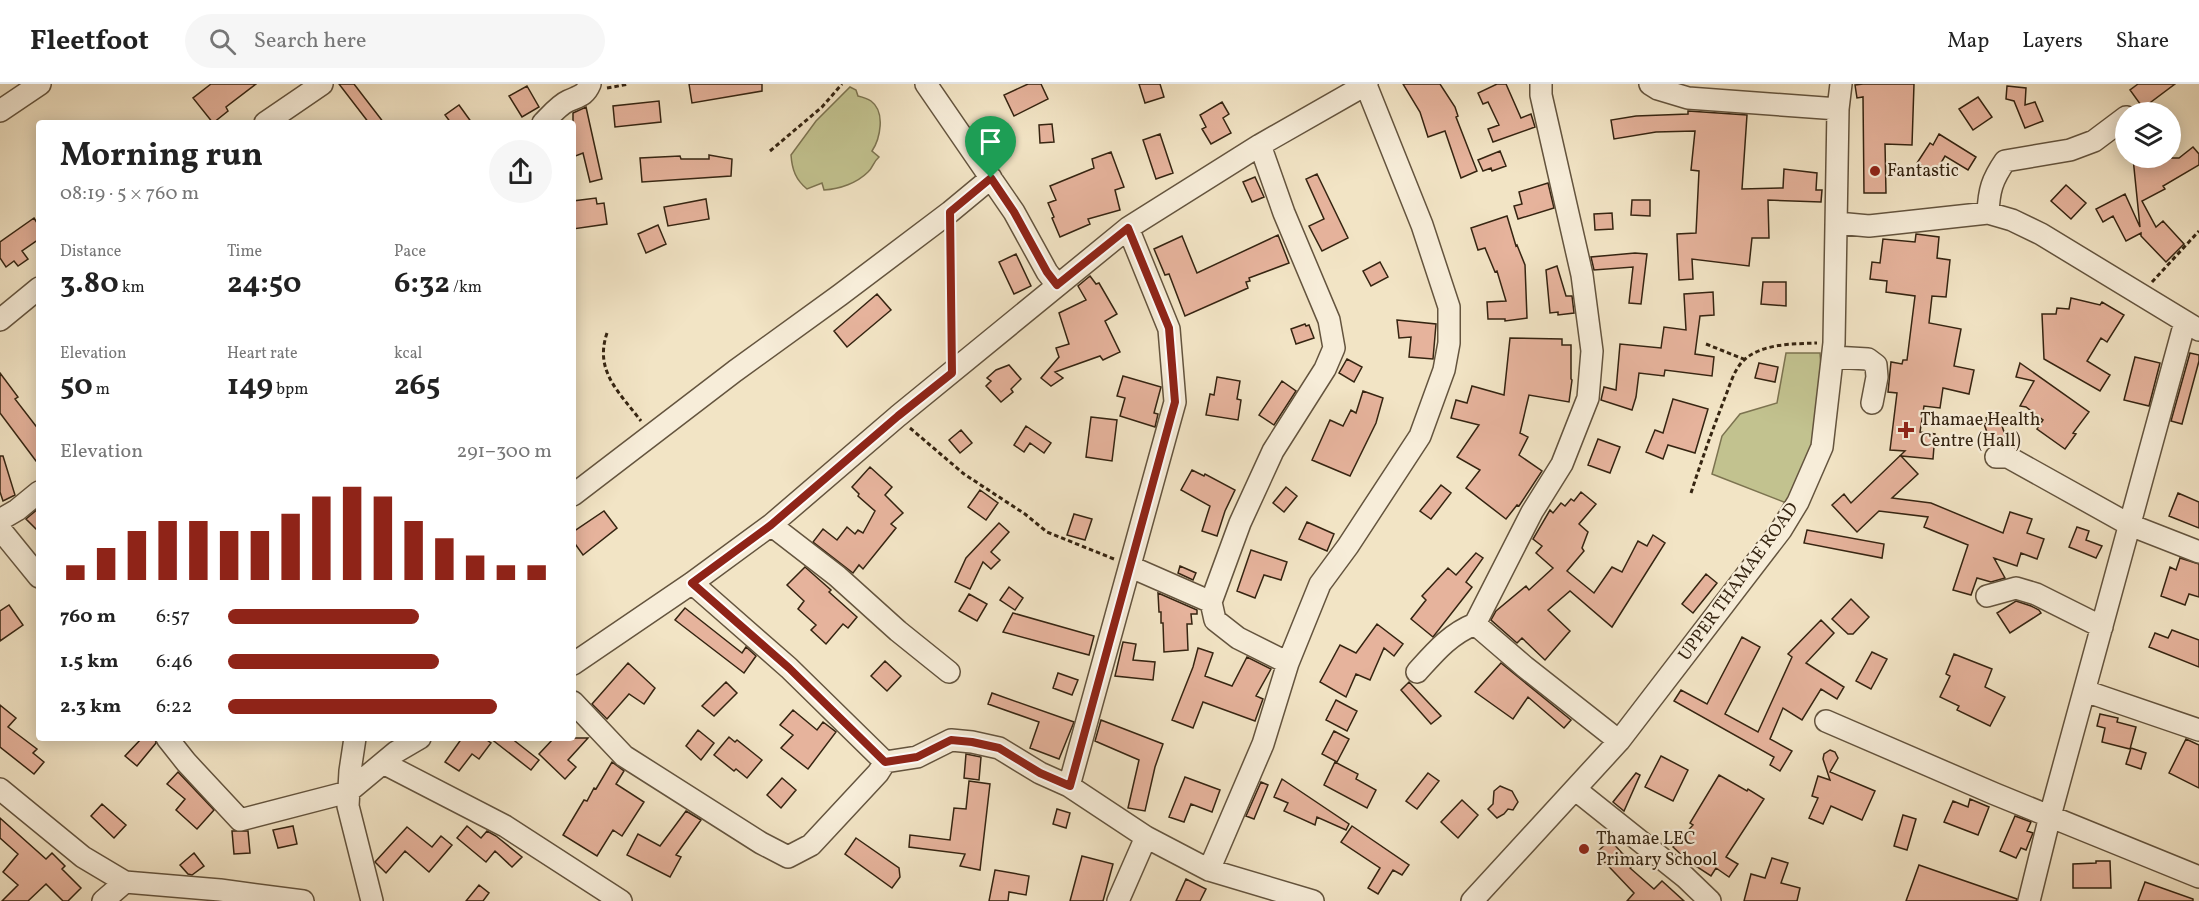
<!DOCTYPE html>
<html lang="en">
<head>
<meta charset="utf-8">
<style>
  body { margin:0; font-family:Vollkorn,serif; background:#f6f6f6; color:#222; height:100vh; display:flex; flex-direction:column; font-size:22px; white-space:nowrap }
  * { box-sizing:border-box; margin:0 }
  p { font-size:20px; color:#767676 }
  .icon { flex:none; width:33px; height:33px; fill:none; stroke:currentColor; stroke-width:2; stroke-linecap:round; stroke-linejoin:round }
  .map { position:relative; flex:1; overflow:hidden }
  .drawer { position:absolute; left:36px; top:36px; width:540px; height:621px; display:flex; flex-direction:column; background:#fff; border-radius:6px; box-shadow:0 3px 15px #0003 }
  .drawer>* { flex:none }
  .buttons { position:absolute; left:2115px; top:18px; display:grid; gap:12px }
  .buttons a { display:grid; place-items:center; width:66px; height:66px; border-radius:50%; background:#fff; box-shadow:0 3px 15px #0003; font-size:30px }
  .pin { position:absolute; display:grid; place-items:center; width:51px; height:51px; color:#fff; margin:-62px -26px; border-radius:50% 50% 50% 0; rotate:-45deg; box-shadow:0 0 6px #0007 }
  .pin .icon { rotate:45deg }
  .round { display:grid; place-items:center; flex:none; width:63px; height:63px; border-radius:32px; background:#f6f6f6 }
  .headline { display:flex; align-items:center; justify-content:space-between; height:102px; padding:0 24px }
  h1 { font-size:33px; font-weight:700; line-height:45px }
  .stats { display:grid; grid-template-columns:repeat(3,1fr); gap:9px; height:102px; padding:6px 24px }
  .stats div { display:grid; align-content:center }
  .stats b { font-size:30px; font-weight:700 }
  .stats small { font-size:16px; font-weight:400 }
  .stats p { font-size:16px }
  .chart { height:168px; padding:12px 24px }
  .chart p { display:flex; justify-content:space-between }
  .chart svg { width:100%; height:108px; margin-top:6px; stroke:#8f2418; stroke-width:6 }
  ul { padding:0 24px; list-style:none; font-size:20px }
  li { display:grid; grid-template-columns:96px 72px 1fr; align-items:center; height:45px }
  li i { height:15px; border-radius:8px; background:#8f2418 }
  header { display:flex; align-items:center; gap:36px; box-sizing:border-box; height:84px; padding:0 30px; background:#fff; border-bottom:2px solid #e0e0e0 }
  header strong { font-size:28px }
  nav { display:flex; gap:33px; margin-inline-start:auto; font-size:21px }
  .search { width:420px; height:54px; background:#f6f6f6; display:flex; align-items:center; gap:15px; box-sizing:border-box; padding:0 21px; border-radius:33px; color:#767676; font-size:22px }
  .map>svg:first-child { display:block }
  .green { fill:#c2c28f; stroke:#7c7350; stroke-width:1.5 }
  .building { fill:#e6b39c; stroke:#352411; stroke-width:1.5 }
  .lines { fill:none; stroke-linecap:round; stroke-linejoin:round }
  .minor-casing { stroke:#64543e; stroke-width:24 }
  .path { stroke:#352411; stroke-width:3; stroke-dasharray:4.5 3; stroke-linecap:butt }
  .minor { stroke:#f7edd9; stroke-width:21 }
  .route-casing { stroke:#fff; stroke-width:12 }
  .route { stroke:#8f2418; stroke-width:8 }
  .poi-dot { fill:#8f2418; stroke:#f7edd9; stroke-width:2 }
  .labels { text-anchor:middle; dominant-baseline:central; stroke-width:4.5; stroke-linejoin:round; paint-order:stroke }
  .poi-label { font-size:18px; fill:#352411; stroke:#f7edd9; text-anchor:start }
  .street-label { font-size:18px; fill:#352411; stroke:#f7edd9 }
</style>
</head>
<body>
<header>
<strong>Fleetfoot</strong>
<div class="search"><svg class="icon" aria-label="search" viewBox="0 0 24 24"><circle cx="10" cy="10" r="6"/><path d="M15 15l6 6"/></svg>Search here</div>
<nav><a>Map</a><a>Layers</a><a>Share</a></nav>
</header>
<div class="map">
<svg width="2199" height="817" viewBox="0 0 2199 817">
  <rect width="100%" height="100%" fill="#f2e4c5"/>
  <filter id="stains"><feTurbulence type="fractalNoise" baseFrequency=".00333" numOctaves="4"/><feColorMatrix values="0 0 0 0 .2 0 0 0 0 .09 0 0 0 0 .02 0 0 0 .5 -.17"/></filter>
  <radialGradient id="worn" r=".72"><stop offset=".6" stop-color="#630" stop-opacity="0"/><stop offset="1" stop-color="#630" stop-opacity=".3"/></radialGradient>
  <!-- green -->
  <path class="green" d="M850,3l6,3 2,6c4,1 10,3 13,5 15,11 9,38 1,50l7,6c-6,5 -6,11 -11,15 -11,11 -28,17 -44,18l-2,-7 -15,6c-11,-9 -15,-19 -16,-34l25,-34z
    M1786,269h34l2,28 -7,55 -26,68 -77,-30 10,-38 18,-22 37,-11z"/>
  <!-- building -->
  <path class="building" d="M211,0h45l-30,23 2,4 -15,12 -20,-25z
    M339,0h15l30,39h-15z
    M689,0h73v7l-70,12z
    M1028,0h13l7,15 -34,17 -10,-21z
    M1139,0h21l4,13 -19,6z
    M1403,0h37l15,23 3,9 -2,1 21,54 -16,7 -16,-47 -17,6 -8,-25z
    M1497,0h9l15,34 10,-4 4,13 -42,15 -5,-13 11,-4 -11,-23 -5,2 -5,-11z
    M1863,0h51l-2,61 -27,-1 1,49h-22l-1,-96 -6,1 -2,-13z
    M2138,0h37l-32,24 -13,-18z
    M527,2l12,21 -17,10 -13,-21z
    M2007,2l19,2 -1,17 10,-3 8,19 -18,7 -11,-27 -8,-2z
    M1978,13l14,20 -19,13 -14,-21z
    M659,17l2,21 -46,5 -2,-21z
    M1222,18l7,12 -6,4 8,15 -20,11 -9,-15 4,-2 -6,-12z
    M459,21l13,18h-21l-6,-8z
    M586,23l16,72 -12,3 -7,-29 -10,4v-44z
    M1688,27l59,4 -5,74 41,-1 1,-19 33,4 -1,17h6l-1,12 -53,-2 1,38h-17l-3,28 -57,-7 1,20 -14,1 -2,-46 19,-1 3,-62 -8,-1 4,-39 -39,1 -42,7 -3,-19 25,-4 52,-2z
    M1052,40l2,18 -14,1 -1,-18z
    M1160,50l13,39 -17,6 -13,-39z
    M1939,50l37,23 -8,13 -23,-14 -10,17 -18,-10 13,-20 3,2z
    M2193,63l6,7v11l-36,21 2,3 -23,12 14,26 7,-6 21,23 -18,18 -25,-26v-3l-15,8 -13,-25 -10,6 -7,-13 29,-15 15,33 -7,-69h46z
    M1500,67l6,15 -14,5 -1,-3 -8,3 -5,-11z
    M1111,68l13,35 -9,3 5,20 -32,9 2,5 -30,13 -8,-19 2,-1 -6,-14 8,-3 -6,-14 44,-18 -2,-9z
    M709,71l23,4 -1,17 -89,6 -2,-24 40,-2 1,3h28z
    M1317,90l31,64 -26,13 -13,-25 15,-7 -18,-40z
    M1255,93l9,20 -12,5 -9,-20z
    M1548,99l6,25 -36,11 -4,-13 8,-2 -3,-12z
    M2066,101l20,18 -15,16 -20,-18z
    M596,114l1,6 7,-1 3,21 -34,5v-28z
    M706,115l3,20 -41,7 -4,-19z
    M1632,116h18v16l-19,-1z
    M1612,129l1,16 -18,1 -1,-16z
    M1507,132l9,30 1,-1 8,20 2,53 -22,3v-2h-17l-1,-17 19,-1 -9,-30 -2,1 -10,-24 -7,2 -7,-22z
    M34,134l5,8v13l-17,12 6,8 -10,7 -4,-5 -8,6 -6,-9v-16z
    M658,141l8,19 -20,9 -8,-19z
    M1916,150l23,3 -2,21 13,2 -4,37 -14,-1 -3,27 32,6 -7,37 20,4 -5,24 -26,-6 -3,20 -16,-2 -4,26 15,2 -2,25 -32,-3 17,18 -26,24 39,5 72,30 7,-21 22,7 -5,14 17,6 -7,20 -16,-6 -4,13 -23,-8 11,20 -14,4 -14,-4 -6,17 -18,-5 15,-45 -44,-18 4,-10 -49,-6 -22,21 -25,-27 12,-11 7,9 54,-52 -15,-1 7,-57 -9,-1 3,-30 11,2 1,-4h4l8,-64 -29,-4 1,-11 -17,-2 2,-17 8,1 3,-24 32,3z
    M1278,151l11,28 -40,15 1,3 -4,1 2,6 -63,28 -16,-42 -4,1 -11,-26 28,-13 15,37z
    M1635,169l12,1 -6,50 -12,-1 4,-36 -39,3 -3,-13z
    M1016,170l15,32 -17,8 -15,-32z
    M1380,178l8,15 -17,9 -8,-15z
    M1557,182l9,30h6l2,17 -16,2v-3l-8,1 -4,-43z
    M1090,192l6,8 3,-1 18,31 -12,7 15,31 -17,8 -3,-4 -45,16 8,6 -12,8 -10,-8 18,-21 -3,-9 13,-4 -10,-31 27,-13 -8,-14z
    M1763,198h23v24l-25,-2z
    M1713,208l1,23 -14,1 -5,38 19,3 -2,19 -47,-6 -1,6 -25,-3 -3,24 -4,13 -31,-10 3,-13 12,3 4,-46 41,4 3,-21 22,3 -2,-36z
    M877,210l14,16 -44,37 -13,-16z
    M2071,214l29,7 2,-3 22,13 -17,27 -6,-4 -14,23 23,14 -10,16 -56,-32 -2,-45h14l1,-6 12,1z
    M1397,236l39,4 -3,35 -24,-2 2,-20 -12,1z
    M1305,240l1,2 3,-1 5,13 -18,6 -5,-15z
    M1510,254l52,1v6h9v34l1,1 -3,22 -40,-7 -9,38 8,4 -9,18 23,16 -23,35 -2,-1 -11,14 -40,-31 14,-18 -23,-13 22,-32 -28,-7 5,-18 11,3 5,-17 32,9z
    M2190,269l9,2v6l-17,63 -11,-3z
    M2135,273l25,6 -11,43 -25,-6z
    M1347,275l15,8 -8,15 -15,-9z
    M1759,279l19,4 -3,15 -20,-4z
    M2020,279l69,49 -16,21 3,1 -11,15 -28,-20 6,-9 -17,-13 -6,-1 14,-25 -18,-4z
    M1009,281l12,14 -10,10 2,3 -12,10 -15,-16 5,-5 -4,-3 9,-8z
    M0,289l18,24 -3,2 24,31v35l-39,-52z
    M1123,292l38,11 -7,26 4,1 -3,13 -35,-11 5,-18 -8,-2z
    M1217,293l23,4 -3,18 4,1 -3,20 -32,-5 4,-21 4,1z
    M1282,297l14,10 -22,34 -15,-10z
    M1363,307l20,7 -7,25 -26,53 -38,-16 18,-40 13,6 8,-16 5,3z
    M1673,315l35,10 -13,44 -27,-8 -5,14 -17,-7 9,-22 8,3z
    M1998,330l8,24 -15,5 -7,-19 4,-1 -2,-5z
    M1091,333l26,3 -5,41 -26,-4z
    M1026,342l25,17 -7,10 -14,-10 -6,9 -10,-7z
    M961,346l11,13 -12,10 -11,-13z
    M1598,355l22,8 -10,26 -22,-8z
    M0,372h3l12,39 -12,6 -3,-9z
    M870,383l22,20 -7,8 18,18 -12,11 5,4 -33,41 -4,-4 -6,8 -40,-31 10,-13 14,11 10,-13 8,7 3,-4 5,3 12,-22 -17,-15 1,-2 -7,-7z
    M1192,386l12,6 1,-2 30,16 -10,21 -8,25 -15,-5 8,-25 -29,-16z
    M1441,401l10,8 -20,26 -11,-8z
    M1286,403l11,9 -13,16 -11,-9z
    M980,406l18,13 -12,17 -18,-13z
    M1581,408l15,12 -17,20 9,8 -6,16 2,3 -17,20 27,22 18,-26 10,5 16,-31 9,5 6,-11 12,8 -53,84 -42,-36 -22,19 22,21 -25,29 -23,-22 -5,5 -26,-23 5,-9 30,-25 3,4 24,-22 -17,-15 6,-7 -9,-7 17,-29 3,3 8,-10 4,3 6,-7 3,2z
    M2178,409l21,9v26l-30,-12z
    M39,424v24l-13,-13z
    M604,427l13,17 -34,27 -10,-14v-9z
    M1074,430l18,5 -7,21 -18,-5z
    M1307,438l27,12 -7,17 -28,-12z
    M999,439l10,9 -18,20 9,8 -9,9 -8,-7 -13,27 -15,-7 11,-24z
    M2077,443l12,4 -3,9 16,6 -6,12 -27,-11z
    M1807,446l77,14 -2,14 -78,-15z
    M1251,466l36,12 -6,18 -17,-5 -9,23 -18,-7z
    M1476,469l7,5 -17,24 6,5 -39,50 -22,-18 15,-19 -4,-4 26,-28 8,7z
    M2180,474l19,6v33l-10,-3 -4,11 -24,-9 9,-29 6,3z
    M1180,482l16,7 -3,7 -15,-7z
    M805,483l26,23 -2,2 28,25 -9,11 -5,-4 -17,20 -15,-14 5,-5 -18,-16 6,-8 -17,-16z
    M1706,490l11,9 -24,30 -11,-9z
    M1009,503l14,11 -8,12 -15,-10z
    M1158,509l39,17v4h-6l1,10h-5l1,26 -24,2 -1,-29h-2v-11h-2z
    M969,510l18,10 -10,17 -18,-10z
    M1851,515l18,18 -16,17h-5l-16,-15z
    M2016,517l15,5 8,4 2,3 -31,20 -13,-20z
    M9,521l14,20 -23,16v-30z
    M685,524l57,45 4,-6 10,9 -12,17 -69,-53z
    M1013,529l81,23 -5,19 -86,-23z
    M1821,536l13,13 -28,30 38,24 -7,12 -16,-10 -19,31 -19,-12 -13,31 22,12 -12,20 -10,-6 4,-8 -100,-56 7,-11 26,14 35,-67 18,10 -35,67 33,18 34,-75 -4,-3z
    M1377,540l26,20 -9,12 -10,-8 -14,32 -14,-6 -10,23 -26,-15 20,-37 16,8z
    M2172,546l27,10v27l-50,-20 6,-14 13,5z
    M1123,558l13,2 -3,16 22,2 -2,18 -38,-4z
    M1198,564l15,5 -8,23 27,10 15,-29 24,12 -15,27 7,3 -8,22 -52,-19 -10,26 -21,-8 21,-53z
    M1872,568l15,7 -16,30 -15,-8z
    M1954,570l38,15 -7,18 20,10 -15,29 -33,-16 2,-4 -19,-9 10,-21 -4,-2z
    M885,577l16,15 -14,15 -16,-15z
    M628,579l27,25 -11,16 -15,-10 -22,25 -15,-15z
    M1501,579l70,57 -7,8 -36,-31 -15,22 -38,-27z
    M1058,589l20,7 -6,15 -19,-7z
    M726,598l11,11 -23,23 -12,-10z
    M1409,598l32,34 -10,8 -30,-34z
    M992,609l82,29 -15,37 -29,-11 9,-26 -51,-18z
    M1336,616l21,11 -10,20 -21,-11z
    M0,621l16,13 -8,9 29,22 -4,4 11,9 -10,12 -34,-27z
    M793,626l24,20 6,-8 13,10 -28,37 -27,-21 12,-13 -13,-10z
    M2100,630l18,4 -1,4 19,5 -6,22 -28,-7 3,-14 -8,-2z
    M1101,636l62,24 -8,23 -10,44 -17,-3 11,-48 -44,-19z
    M698,646l16,13 -13,17 -15,-14z
    M1334,647l15,8 -12,23 -15,-8z
    M729,653l6,5 2,-2 25,20 -15,18 -11,-9 -2,2 -20,-16z
    M142,654h13l1,5 -19,23 -12,-10z
    M462,654h22l7,5 -12,16 -7,-5 -13,17 -14,-9z
    M490,654h21l28,22 -8,10z
    M554,654h34l-20,22 8,7 -11,12 -26,-25z
    M2186,655l13,6v43l-30,-15z
    M2131,664l15,5 -5,16 -15,-5z
    M1830,666l5,2 3,6 -8,14 45,19 -13,29 -31,-14 -8,18 -14,-6 9,-20 -6,-2 6,-20 12,4 -7,-21 1,-5z
    M966,670l15,3 -2,23 -15,-2z
    M1661,672l27,14 -15,31 -28,-14z
    M612,678l12,9 -8,13 28,18 -22,34 -9,-6 -16,26 -34,-21 21,-35 3,1 7,-13 2,1z
    M1335,678l23,12 -2,5 20,11 -9,18 -43,-23z
    M178,688l36,38 -17,19 -21,-19 9,-11 -18,-15z
    M1428,689l11,8 -22,28 -11,-8z
    M1636,689l4,2 -16,36 -11,-9z
    M1719,691l28,16 1,-2 16,10 -38,58 12,7 -9,13 -13,-9 -5,8 -23,-15 -15,-14 20,-22 -3,-2z
    M1185,693l35,13 -8,22 -21,-8 -7,18 -15,-5z
    M782,694l14,12 -15,18 -14,-13z
    M1282,695l67,45 -3,6 -29,-13 -2,8 -31,-14 4,-8 -14,-6z
    M969,697l21,3 -10,86 -20,-4 5,-12 -56,-7 1,-12 40,5 4,-32 12,1z
    M1261,698l7,3 -14,34 -8,-3z
    M1500,702l12,5 6,11 -5,8 -5,-1 -4,5 -7,4 -9,-9 5,-5 1,-13z
    M1970,715l19,8 -11,28 -34,-13 9,-21 15,6z
    M1462,716l16,15 -20,23 -17,-16z
    M102,720l24,21 -12,13 -23,-22z
    M1057,725l13,4 -4,15 -13,-4z
    M686,727l15,9 -25,35 5,2 -11,20 -43,-22 11,-21 22,12z
    M1903,731l13,4 -9,31 -13,-4z
    M2015,732l16,6 -4,9 6,2 -7,17 -5,-2 -5,10 -16,-7z
    M0,734l46,41 6,-6 13,13 -3,3 19,19 -13,13h-5l-17,-17 -18,17h-26l16,-16 -15,-13 15,-18 -18,-16z
    M293,742l4,18 -19,4 -5,-18z
    M467,742l14,12 6,-7 9,5 26,21 -10,10 -17,-16 -9,11 -29,-24z
    M1352,742l57,39 -7,10 -9,-5 -15,24 -10,-6 12,-20 -39,-26z
    M407,743l25,20 9,-11 11,9 -23,27 -24,-21 -19,22 -11,-11z
    M232,747h16l2,22 -16,1z
    M856,754l43,30 1,9 -8,11 -47,-34z
    M1610,756l23,25 -3,3 24,21 8,-8 22,20h-57l7,-8 -38,-40z
    M194,769l10,13 -12,9 -4,-1 -8,-9z
    M1082,772l31,8 -10,37h-33z
    M1772,774l16,5 -7,20 19,5 -3,13h-53l7,-27 14,4z
    M2096,777h14l1,27h-38v-24l23,-1z
    M1919,781l98,34 -1,2h-110z
    M995,786l34,6 -3,19 -17,-3 -1,9h-19z
    M1186,795l20,10 -6,12h-24z
    M2145,798l48,17v2h-55z
    M479,801l10,8 -6,8h-17z"/>
  <g class="lines">
    <defs>
      <path id="minor" d="M926,0l88,128 33,60 10,13
        M1650,0l8,5 30,9 150,11
        M0,27l40,-27
        M265,39l57,-39
        M543,39c7,-7 16,-18 25,-22 11,-5 17,-5 22,-17
        M1260,61l24,68 45,107 5,28 -9,21 -52,82 -33,72 -29,79 4,18 23,18 50,25
        M1988,129c1,-23 4,-33 17,-52l65,-11 24,-9 32,-24
        M1837,139l32,3 119,-13 24,7 29,14 158,96
        M0,236l39,-32
        M1833,273l35,2 8,6 1,12 -5,26
        M1996,373h12l122,68 69,27
        M573,411l162,-124 105,-76 110,-83 41,-34
        M0,436l17,-10 22,-18
        M771,441l66,51 61,55 51,41
        M0,445l39,48
        M1131,483l80,35
        M692,499l97,85 96,94 32,-5 34,-17 21,2 27,6 41,25 29,13 77,51 63,33 104,31
        M1987,512l29,-8 20,6 66,33
        M1475,540l50,43 94,74
        M573,580l119,-81 79,-58 127,-109 230,-188 132,-83 107,-61
        M1417,588c18,-20 33,-38 58,-48l57,-112 30,-48 26,-66 4,-47 -10,-76 -41,-180v-11
        M2085,607l114,39
        M573,618l51,54 137,87 27,14 23,-12 67,-72 7,-11
        M1826,637l169,73 204,83
        M167,654l19,24 54,58 108,-28 48,-40 24,-14
        M355,654l-5,33 -2,35 24,95
        M383,679l122,63 116,75
        M1069,702l106,-384 -6,-73 -41,-101
        M0,705l83,68 42,25 95,8 83,11
        M1576,706l109,87 25,24
        M1209,786l54,-126 25,-81 32,-79 28,-38 72,-110 24,-66 5,-27v-36l-27,-82 -56,-140
        M103,817l22,-19
        M1118,817l28,-64
        M1472,817l147,-160 162,-211 17,-28 24,-55 12,-104 4,-234 3,-25
        M2029,817l21,-85 135,-494"/>
    </defs>
    <!-- minor casing -->
    <use href="#minor" class="minor-casing"/>
    <!-- path -->
    <path class="path" d="M607,4l22,-4
      M770,67l52,-44 20,-23
      M951,150l1,113
      M2152,198l47,-51
      M607,249c-13,38 12,59 34,88
      M1706,260l40,16
      M910,344l54,46 61,40 22,18 67,27
      M1691,409c10,-31 21,-62 33,-93 5,-12 9,-28 18,-38 18,-19 51,-18 75,-19"/>
    <!-- minor -->
    <use href="#minor" class="minor"/>
  </g>
  <g class="lines">
    <defs>
      <path id="route" d="M991,94l23,34 33,60 10,13 71,-57 41,100 6,74 -105,384 -30,-13 -41,-25 -27,-6 -21,-2 -34,17 -32,5 -96,-94 -97,-85 79,-58 127,-109 54,-43 -2,-161z"/>
    </defs>
    <!-- route casing -->
    <use href="#route" class="route-casing"/>
    <!-- route -->
    <use href="#route" class="route"/>
  </g>
  <!-- markers -->
  <g class="poi-dot">
    <circle cx="1875" cy="87" r="6"/>
    <path d="M1903 337h6v6h6v6h-6v6h-6v-6h-6v-6h6z"/>
    <circle cx="1584" cy="765" r="6"/>
  </g>
  <g class="labels">
    <!-- poi labels -->
    <g class="poi-label">
      <text x="1887" y="87">Fantastic</text>
      <text x="1920" y="336">Thamae Health<tspan x="1920" dy="21">Centre (Hall)</tspan></text>
      <text x="1596" y="755">Thamae LEC<tspan x="1596" dy="21">Primary School</tspan></text>
    </g>
    <!-- street labels -->
    <g class="street-label">
      <text transform="translate(1739 498) rotate(-54)">UPPER THAMAE ROAD</text>
    </g>
  </g>
  <rect width="100%" height="100%" filter="url(#stains)"/>
  <rect width="100%" height="100%" fill="url(#worn)"/>
</svg>
<div class="buttons">
<a><svg class="icon" aria-label="layers" viewBox="0 0 24 24"><path d="M12 4l9 5-9 5-9-5zM3 14l9 5 9-5"/></svg></a>
</div>
<div class="pin" style="left:991px;top:94px;background:#1e9e55"><svg class="icon" aria-label="arrive" viewBox="0 0 24 24"><path d="M6 21V4h12l-3 4 3 4H6"/></svg></div>
<section class="drawer">
<div class="headline"><div><h1>Morning run</h1><p>08:19 · 5 × 760 m</p></div><a class="round"><svg class="icon" aria-label="share" viewBox="0 0 24 24"><path d="M12 15V3M7 8l5-5 5 5M5 13v7h14v-7"/></svg></a></div>
<div class="stats">
<div><p>Distance</p><b>3.80<small> km</small></b></div>
<div><p>Time</p><b>24:50</b></div>
<div><p>Pace</p><b>6:32<small> /km</small></b></div>
</div>
<div class="stats">
<div><p>Elevation</p><b>50<small> m</small></b></div>
<div><p>Heart rate</p><b>149<small> bpm</small></b></div>
<div><p>kcal</p><b>265</b></div>
</div>
<div class="chart"><p><span>Elevation</span>291–300 m</p>
<svg viewBox="0 0 160 44" preserveAspectRatio="none"><path d="M5 44V38M15 44V31M25 44V24M35 44V20M45 44V20M55 44V24M65 44V24M75 44V17M85 44V10M95 44V6M105 44V10M115 44V20M125 44V27M135 44V34M145 44V38M155 44V38"/></svg>
</div>
<ul>
<li><b>760 m</b>6:57<i style="width:59%"></i></li>
<li><b>1.5 km</b>6:46<i style="width:65%"></i></li>
<li><b>2.3 km</b>6:22<i style="width:83%"></i></li>
</ul>
</section>
</div>
</body>
</html>
